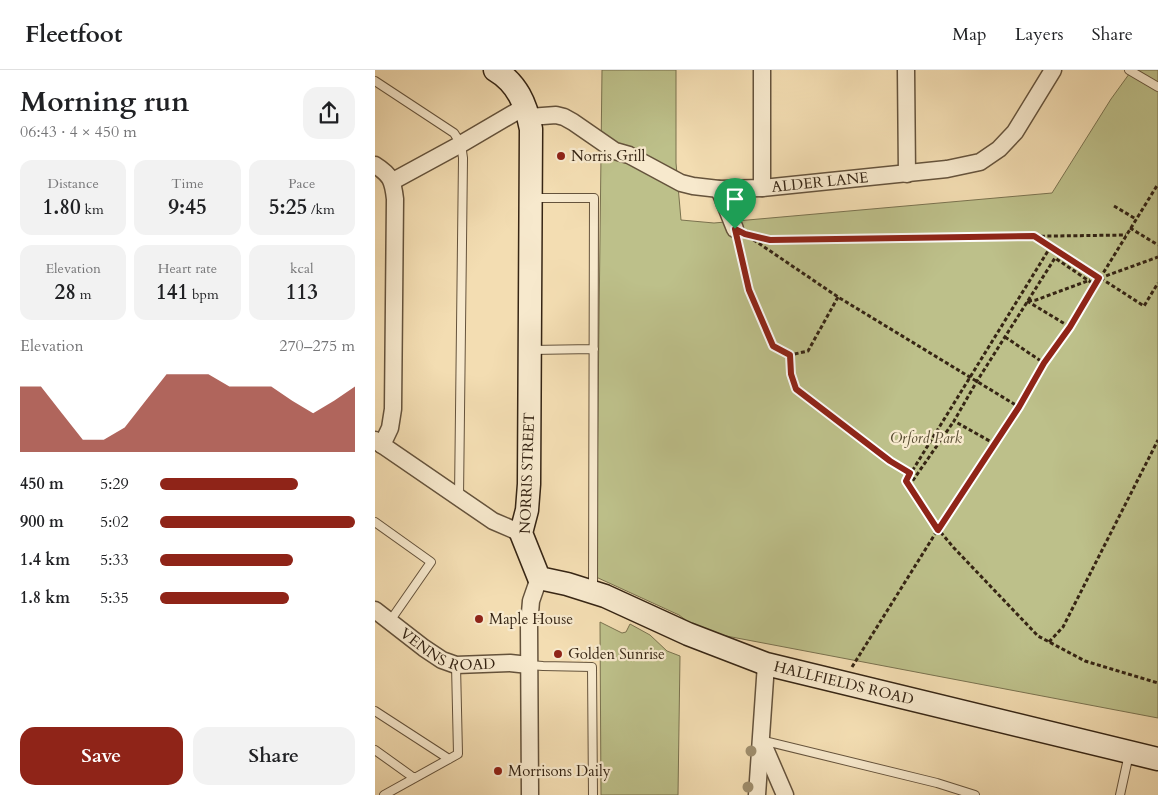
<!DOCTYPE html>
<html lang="en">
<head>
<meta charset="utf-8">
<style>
  body { margin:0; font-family:Cardo,serif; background:#f2f2f2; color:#202124; height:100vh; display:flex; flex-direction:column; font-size:19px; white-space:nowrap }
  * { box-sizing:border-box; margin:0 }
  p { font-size:16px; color:#757577 }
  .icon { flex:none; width:28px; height:28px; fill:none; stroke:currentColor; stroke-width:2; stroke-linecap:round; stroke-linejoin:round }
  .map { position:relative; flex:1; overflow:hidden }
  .drawer { display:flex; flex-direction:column; background:#fff; width:375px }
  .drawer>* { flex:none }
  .pin { position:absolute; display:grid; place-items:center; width:42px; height:42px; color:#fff; margin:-51px -21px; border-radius:50% 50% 50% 0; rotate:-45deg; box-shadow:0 0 5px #0007 }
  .pin .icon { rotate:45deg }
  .round { display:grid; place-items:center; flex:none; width:52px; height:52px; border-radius:15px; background:#f2f2f2 }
  .headline { display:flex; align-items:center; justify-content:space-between; height:85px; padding:0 20px }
  h1 { font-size:28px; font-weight:700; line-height:38px }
  .stats { display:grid; grid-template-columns:repeat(3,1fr); gap:8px; height:85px; padding:5px 20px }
  .stats div { display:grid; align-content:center; border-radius:12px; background:#f2f2f2; text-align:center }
  .stats b { font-size:21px; font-weight:700 }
  .stats small { font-size:14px; font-weight:400 }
  .stats p { font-size:14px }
  .chart { height:140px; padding:10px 20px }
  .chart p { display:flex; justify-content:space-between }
  .chart svg { width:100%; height:90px; margin-top:5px; fill:#8f2418; opacity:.7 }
  .cta { display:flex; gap:10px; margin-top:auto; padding:10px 20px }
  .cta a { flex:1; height:58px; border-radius:15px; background:#8f2418; color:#fff; font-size:20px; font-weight:700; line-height:58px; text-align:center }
  .cta a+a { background:#f2f2f2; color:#202124 }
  ul { padding:0 20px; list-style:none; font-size:16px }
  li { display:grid; grid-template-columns:80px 60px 1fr; align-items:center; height:38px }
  li i { height:12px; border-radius:6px; background:#8f2418 }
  header { display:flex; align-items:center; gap:30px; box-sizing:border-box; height:70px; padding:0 25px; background:#fff; border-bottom:1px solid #e0e0e0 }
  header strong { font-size:24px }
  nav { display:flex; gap:28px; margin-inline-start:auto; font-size:18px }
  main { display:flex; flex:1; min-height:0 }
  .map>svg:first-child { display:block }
  .green { fill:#bdc08a; stroke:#7a724f }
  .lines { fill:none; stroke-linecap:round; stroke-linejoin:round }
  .lane-casing { stroke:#65533c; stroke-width:10 }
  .street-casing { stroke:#65533c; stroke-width:19 }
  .secondary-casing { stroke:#362514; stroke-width:25 }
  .path { stroke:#362514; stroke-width:3; stroke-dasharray:4 2.5; stroke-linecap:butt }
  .lane { stroke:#f7e9cd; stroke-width:8 }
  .street { stroke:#f7e9cd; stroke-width:16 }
  .secondary { stroke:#f7e9cd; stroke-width:22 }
  .tree { fill:#9e8d6c }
  .route-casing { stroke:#fff; stroke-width:10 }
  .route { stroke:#8f2418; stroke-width:6 }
  .poi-dot { fill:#8f2418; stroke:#f7e9cd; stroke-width:2 }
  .labels { text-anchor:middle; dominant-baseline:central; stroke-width:4.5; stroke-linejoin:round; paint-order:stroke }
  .poi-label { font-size:15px; fill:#362514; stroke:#f7e9cd; text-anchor:start }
  .street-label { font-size:15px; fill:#362514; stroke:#f7e9cd }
  .park-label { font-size:15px; font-style:italic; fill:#584c32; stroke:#f7e9cd }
</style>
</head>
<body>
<header>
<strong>Fleetfoot</strong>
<nav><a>Map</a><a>Layers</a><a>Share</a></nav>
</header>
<main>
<section class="drawer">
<div class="headline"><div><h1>Morning run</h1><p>06:43 · 4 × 450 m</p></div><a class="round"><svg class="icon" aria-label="share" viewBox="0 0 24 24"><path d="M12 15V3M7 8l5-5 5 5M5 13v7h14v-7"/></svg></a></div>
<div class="stats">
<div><p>Distance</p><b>1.80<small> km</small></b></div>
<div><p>Time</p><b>9:45</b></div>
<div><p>Pace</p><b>5:25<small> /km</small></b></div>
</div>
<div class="stats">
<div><p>Elevation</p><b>28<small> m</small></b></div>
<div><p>Heart rate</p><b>141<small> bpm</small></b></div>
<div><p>kcal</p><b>113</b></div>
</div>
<div class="chart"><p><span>Elevation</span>270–275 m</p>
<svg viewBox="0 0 160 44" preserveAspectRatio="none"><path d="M0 44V12L10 12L20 25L30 38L40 38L50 32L60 19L70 6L80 6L90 6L100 12L110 12L120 12L130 19L140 25L150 19L160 12V44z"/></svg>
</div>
<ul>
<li><b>450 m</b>5:29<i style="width:71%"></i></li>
<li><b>900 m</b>5:02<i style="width:100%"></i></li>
<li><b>1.4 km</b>5:33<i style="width:68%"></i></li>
<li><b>1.8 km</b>5:35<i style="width:66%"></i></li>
</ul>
<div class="cta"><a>Save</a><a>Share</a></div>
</section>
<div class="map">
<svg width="783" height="725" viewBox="0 0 783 725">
  <rect width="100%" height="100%" fill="#f3ddb2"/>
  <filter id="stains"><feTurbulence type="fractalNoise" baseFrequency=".004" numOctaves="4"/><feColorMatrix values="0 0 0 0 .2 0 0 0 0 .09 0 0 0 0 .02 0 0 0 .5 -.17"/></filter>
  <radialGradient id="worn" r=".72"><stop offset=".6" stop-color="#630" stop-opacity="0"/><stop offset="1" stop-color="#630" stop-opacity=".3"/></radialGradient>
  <!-- green -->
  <path class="green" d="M227,0h74v93l5,57 33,3 338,-30 59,-94 21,-29h26v648l-458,-87 -21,-16 -83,-38z
    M225,552l22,11 4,-1 4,-8 20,11 17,16 13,5 -2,139h-77z"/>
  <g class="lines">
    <defs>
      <path id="lane" d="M754,0l29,17
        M0,11l79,52 7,11 2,14 -4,339
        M158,128h61l-1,392
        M156,280l63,-1
        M0,452l56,40 -41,59
        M154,595l14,1 49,1 1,128
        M0,641l74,48
        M386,670l176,43 38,12
        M0,680l39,28
        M9,725l74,-41 -2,-89
        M745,725l9,-41"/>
      <g id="street">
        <path d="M387,0v118"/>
        <path d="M531,0l1,104"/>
        <path id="s1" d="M154,47l27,-2 8,2 9,5 42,29 14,4 52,28 12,3 26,3 43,-1 185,-19 33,-7 19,-13 16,-17 38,-62"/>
        <path d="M0,95c16,10 18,16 20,34l-2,210 -3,19 -8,17"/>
        <path d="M18,111l68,-37 65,-38"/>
        <path d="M344,119l16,40"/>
        <path d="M0,370l118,81 28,12"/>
        <path id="s2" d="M0,540l49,38 18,12 14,5 54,-2 19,2"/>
        <path d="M388,674l22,51"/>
        <path d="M155,725l-1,-170 2,-24 8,-23"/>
        <path d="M382,725l9,-131"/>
      </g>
      <g id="secondary">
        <path id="s3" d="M120,0c22,13 31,34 36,59l-2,355 -2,26 -6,23 18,45 28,6 38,12 83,38 78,30 392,95"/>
      </g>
    </defs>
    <!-- lane casing -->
    <use href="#lane" class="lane-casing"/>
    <!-- street casing -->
    <use href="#street" class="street-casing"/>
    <!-- secondary casing -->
    <use href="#secondary" class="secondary-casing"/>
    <!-- path -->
    <path class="path" d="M739,136l22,13
      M755,158l28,17
      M374,165l21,5 356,-5
      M373,166l90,61 181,110
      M660,166l109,70 14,-23
      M363,172l11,49 25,55 16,9
      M676,176l-145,235 32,48 16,19 84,88 47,25 73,22
      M725,208l58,-21
      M463,227l-30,54 -18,4 1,19 5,15 94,72 20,12
      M652,231l43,26
      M653,231l8,-1 54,-20
      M630,267l39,26
      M620,374l-41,-23 23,-40 78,-123 40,27
      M534,416l45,-65
      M674,572l14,-15 95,-187
      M477,597l103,-165 64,-95 25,-44 26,-36 88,-143"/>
    <!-- lane -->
    <use href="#lane" class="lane"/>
    <!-- street -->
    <use href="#street" class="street"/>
    <!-- secondary -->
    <use href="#secondary" class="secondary"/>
  </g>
  <!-- trees -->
  <g class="tree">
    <circle cx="376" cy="681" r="5.5"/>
    <circle cx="373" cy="717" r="5.5"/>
  </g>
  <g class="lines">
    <defs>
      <path id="route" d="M360,159l10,5 25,6 264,-4 65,42 -29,49 -26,36 -25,44 -81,123 -32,-49 4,-8 -20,-12 -94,-72 -5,-15 -1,-19 -17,-9 -24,-56z"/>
    </defs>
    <!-- route casing -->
    <use href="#route" class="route-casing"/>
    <!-- route -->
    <use href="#route" class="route"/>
  </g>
  <!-- markers -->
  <g class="poi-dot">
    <circle cx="186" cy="86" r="5"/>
    <circle cx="104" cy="549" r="5"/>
    <circle cx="183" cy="584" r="5"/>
    <circle cx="123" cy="701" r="5"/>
  </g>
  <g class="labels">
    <!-- poi labels -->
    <g class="poi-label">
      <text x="196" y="86">Norris Grill</text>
      <text x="114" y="549">Maple House</text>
      <text x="193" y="584">Golden Sunrise</text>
      <text x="133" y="701">Morrisons Daily</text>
    </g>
    <!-- street labels -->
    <g class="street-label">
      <text stroke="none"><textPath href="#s1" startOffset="310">ALDER LANE</textPath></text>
      <text transform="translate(152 403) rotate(-88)">NORRIS STREET</text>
      <text stroke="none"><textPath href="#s2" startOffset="86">VENNS ROAD</textPath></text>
      <text stroke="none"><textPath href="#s3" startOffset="848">HALLFIELDS ROAD</textPath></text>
    </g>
    <!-- park labels -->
    <g class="park-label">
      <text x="551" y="368">Orford Park</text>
    </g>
  </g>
  <rect width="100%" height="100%" filter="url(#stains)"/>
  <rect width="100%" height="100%" fill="url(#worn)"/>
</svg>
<div class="pin" style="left:360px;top:159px;background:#1e9e55"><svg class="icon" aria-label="arrive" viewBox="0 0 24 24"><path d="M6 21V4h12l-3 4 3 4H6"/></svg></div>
</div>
</main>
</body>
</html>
